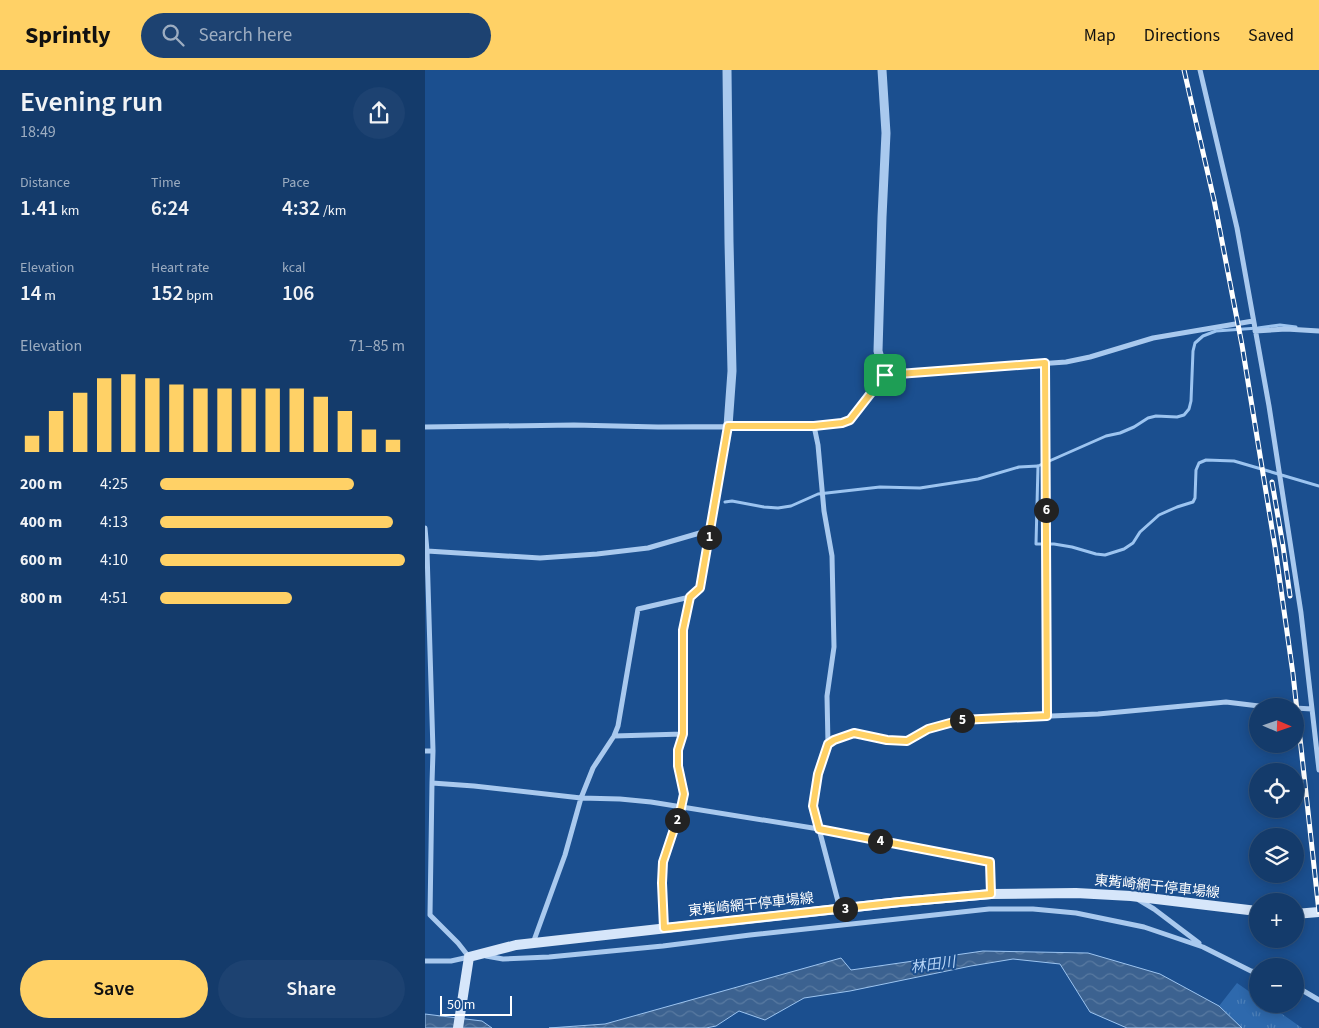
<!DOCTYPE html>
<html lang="en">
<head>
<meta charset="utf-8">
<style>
  body { margin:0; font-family:"Source Sans 3","Noto Sans JP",sans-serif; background:#1d4271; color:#f1f3f6; height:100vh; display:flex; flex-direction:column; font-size:19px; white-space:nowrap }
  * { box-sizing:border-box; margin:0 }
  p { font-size:16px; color:#9dadc1 }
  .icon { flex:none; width:28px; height:28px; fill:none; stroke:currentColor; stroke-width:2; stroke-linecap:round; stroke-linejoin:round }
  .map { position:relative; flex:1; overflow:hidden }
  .details { display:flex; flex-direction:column; background:#143b6b; width:425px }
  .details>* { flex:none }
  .needle { width:32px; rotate:92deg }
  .tools { position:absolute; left:824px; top:628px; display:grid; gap:10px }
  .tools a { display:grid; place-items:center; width:55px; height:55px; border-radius:50%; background:#143b6b; box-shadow:0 2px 12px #0003,0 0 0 1px #33557e; font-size:25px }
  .scale { position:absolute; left:15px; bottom:12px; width:72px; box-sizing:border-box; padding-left:5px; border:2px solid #fff; border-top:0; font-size:14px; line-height:18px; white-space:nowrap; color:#fff; -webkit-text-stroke:4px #1b4f8f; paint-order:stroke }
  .pin { position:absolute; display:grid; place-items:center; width:42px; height:42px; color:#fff; margin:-21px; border-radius:10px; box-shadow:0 2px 8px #0006 }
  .km { position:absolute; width:25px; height:25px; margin:-12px; border-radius:50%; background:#222; color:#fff; font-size:14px; line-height:25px; text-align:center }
  .round { display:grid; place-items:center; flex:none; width:52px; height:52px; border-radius:26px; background:#1d4271 }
  .head { display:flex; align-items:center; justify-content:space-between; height:85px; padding:0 20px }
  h1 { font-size:28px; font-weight:600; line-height:38px }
  .figures { display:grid; grid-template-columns:repeat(3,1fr); gap:8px; height:85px; padding:5px 20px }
  .figures div { display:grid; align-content:center }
  .figures b { font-size:21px; font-weight:600 }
  .figures small { font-size:14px; font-weight:400 }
  .figures p { font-size:14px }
  .chart { height:140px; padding:10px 20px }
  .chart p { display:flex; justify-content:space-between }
  .chart svg { width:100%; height:90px; margin-top:5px; stroke:#ffd166; stroke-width:6 }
  .button { display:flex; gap:10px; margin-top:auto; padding:10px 20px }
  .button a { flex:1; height:58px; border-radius:30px; background:#ffd166; color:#111; font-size:20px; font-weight:600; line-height:58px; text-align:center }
  .button a+a { background:#1d4271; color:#f1f3f6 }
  ul { padding:0 20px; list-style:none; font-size:16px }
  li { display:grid; grid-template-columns:80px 60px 1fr; align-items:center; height:38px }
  li i { height:12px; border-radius:6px; background:#ffd166 }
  header { display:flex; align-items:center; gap:30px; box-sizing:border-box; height:70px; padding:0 25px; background:#ffd166; color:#111 }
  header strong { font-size:24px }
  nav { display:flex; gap:28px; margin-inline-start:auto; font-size:18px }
  .search { width:350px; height:45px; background:#1d4271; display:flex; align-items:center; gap:12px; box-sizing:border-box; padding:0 18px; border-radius:28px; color:#9dadc1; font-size:19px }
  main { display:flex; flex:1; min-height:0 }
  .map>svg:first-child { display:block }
  .grass { fill:url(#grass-tufts) }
  .water { fill:url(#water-waves); stroke:#9cc4f0 }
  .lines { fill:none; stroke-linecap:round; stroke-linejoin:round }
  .stream { stroke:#9cc4f0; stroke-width:3 }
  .minor { stroke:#a9c9ee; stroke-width:5 }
  .tertiary { stroke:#a9c9ee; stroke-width:9 }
  .secondary { stroke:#d6e6fa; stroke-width:10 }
  .rail-casing { stroke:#fff; stroke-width:5 }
  .rail { stroke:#1b4f8f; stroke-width:3; stroke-dasharray:9; stroke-linecap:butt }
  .route-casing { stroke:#fff; stroke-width:10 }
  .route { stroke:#ffd166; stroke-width:6 }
  .labels { text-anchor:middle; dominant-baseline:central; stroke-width:4; stroke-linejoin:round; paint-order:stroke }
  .street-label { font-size:14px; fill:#fff; stroke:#1b4f8f }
  .water-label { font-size:15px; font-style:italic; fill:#b5d3f5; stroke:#1b4f8f }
</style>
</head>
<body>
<header>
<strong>Sprintly</strong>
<div class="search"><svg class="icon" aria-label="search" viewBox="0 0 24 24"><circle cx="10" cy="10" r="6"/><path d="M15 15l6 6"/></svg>Search here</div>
<nav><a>Map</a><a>Directions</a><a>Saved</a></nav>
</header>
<main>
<section class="details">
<div class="head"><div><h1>Evening run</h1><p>18:49</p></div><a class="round"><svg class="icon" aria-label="share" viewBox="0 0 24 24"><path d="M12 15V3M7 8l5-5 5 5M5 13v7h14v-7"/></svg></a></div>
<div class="figures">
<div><p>Distance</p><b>1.41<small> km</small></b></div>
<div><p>Time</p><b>6:24</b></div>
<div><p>Pace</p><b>4:32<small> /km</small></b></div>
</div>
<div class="figures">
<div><p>Elevation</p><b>14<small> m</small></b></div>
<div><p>Heart rate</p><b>152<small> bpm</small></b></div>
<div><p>kcal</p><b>106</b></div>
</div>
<div class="chart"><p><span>Elevation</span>71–85 m</p>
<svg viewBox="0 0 160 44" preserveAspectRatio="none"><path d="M5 44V36M15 44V24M25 44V15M35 44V8M45 44V6M55 44V8M65 44V11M75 44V13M85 44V13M95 44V13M105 44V13M115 44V13M125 44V17M135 44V24M145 44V33M155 44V38"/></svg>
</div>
<ul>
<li><b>200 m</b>4:25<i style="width:79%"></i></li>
<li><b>400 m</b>4:13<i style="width:95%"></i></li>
<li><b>600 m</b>4:10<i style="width:100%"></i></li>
<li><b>800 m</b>4:51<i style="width:54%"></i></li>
</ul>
<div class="button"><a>Save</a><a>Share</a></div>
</section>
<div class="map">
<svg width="894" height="958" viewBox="0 0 894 958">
  <defs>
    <pattern id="grass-tufts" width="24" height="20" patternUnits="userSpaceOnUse" patternTransform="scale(1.25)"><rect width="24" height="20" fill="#2e69ad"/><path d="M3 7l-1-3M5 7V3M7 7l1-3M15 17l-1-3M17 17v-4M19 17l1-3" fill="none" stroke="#4d80b9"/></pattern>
    <pattern id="water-waves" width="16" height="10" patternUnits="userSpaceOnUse" patternTransform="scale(1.25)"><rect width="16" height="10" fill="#3c6290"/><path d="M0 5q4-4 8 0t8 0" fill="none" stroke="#597aa1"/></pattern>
  </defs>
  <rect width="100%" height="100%" fill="#1b4f8f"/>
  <!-- grass -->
  <path class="grass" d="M812,913l20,14v7h11l34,24h-60l-23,-22z"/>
  <!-- water -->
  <path class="water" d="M558,881l105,2 72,21 59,32 23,22h-115l-37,-16 -30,-48 -47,-5 -42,7 -121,25 -46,7 -39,22 -26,-9 -23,15 -10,2h-157l56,-4 236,-66 10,12z
    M0,944l57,7 10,7h-67z"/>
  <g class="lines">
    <!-- stream -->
    <path class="stream" d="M613,396l-2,78h18l18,3 24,7 9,1 19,-6 9,-6 7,-11 19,-17 18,-8 16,-5 2,-4 1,-28 3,-7 7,-3 28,1 85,25
      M300,432l7,-1 32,6 14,1 13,-2 27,-12 62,-7 40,1 58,-9 41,-12 19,-1 68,-30 14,-3 14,-6 14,-9 8,-2 21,1 7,-2 5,-6 2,-8 2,-50 2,-8 8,-7 13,-5 42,-3 22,-3 16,2"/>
    <!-- minor -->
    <path class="minor" d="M775,0l37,158 32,178 32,207 18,157
      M830,261l31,-2 33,2
      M620,293l2,353
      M389,356l4,19 6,66 8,45 2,91 -7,49 1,48 -10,30 -5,32 27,103
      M0,357l149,-2 84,2 156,-1 28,-3 8,-4 35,-44 181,-13 24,-5 63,-19 100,-17
      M0,458l2,23 6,200 -1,32 -2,132 28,28 11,14 -18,4h-26
      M2,481l113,7 57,-4 51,-6 62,-18
      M870,638l17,1
      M189,666l69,-2
      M403,674l6,-4 20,-7 33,7 21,1 20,-12 33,-9 137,-6 128,-12 33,4
      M0,681h8
      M7,713l42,3 107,12 39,1 31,3 168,27 171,33 1,32
      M714,830l15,9 45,34
      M239,858l-2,-45 1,-21 18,-54 3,-14 -6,-28v-17l5,-15v-105l7,-32 10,-9 28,-162
      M108,873l32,-88 16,-57 12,-30 21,-32 4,-10 20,-117 52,-12
      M61,886l17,3 46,-2 114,-11 87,-11 239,-26h44l43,4 68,14 59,20 48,24 6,1
      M870,916l24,14"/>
    <!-- tertiary -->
    <path class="tertiary" d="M302,0l2,172 3,129 -4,55
      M457,0l4,63 -4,84 -4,134 7,24"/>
    <!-- secondary -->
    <path class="secondary" d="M870,844l24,-2
      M33,958l11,-71 47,-12 384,-43 91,-8 85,-1 55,3 126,15"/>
    <defs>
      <path id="rail" d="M759,0l30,130 28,145 33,202 18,127 26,238
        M847,412l11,64 7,50"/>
    </defs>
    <!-- rail casing -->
    <use href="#rail" class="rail-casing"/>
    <!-- rail -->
    <use href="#rail" class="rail"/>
  </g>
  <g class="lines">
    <defs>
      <path id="route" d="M620,293l2,353 -86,4 -33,9 -21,12 -20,-1 -33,-7 -20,7 -6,4 -10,30 -5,32 6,23 171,33 1,32 -91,8 -236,26 -2,-45 1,-21 18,-54 3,-14 -6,-28v-16l5,-16v-104l7,-33 10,-9 28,-162h86l28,-3 8,-3 35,-45z"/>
    </defs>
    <!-- route casing -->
    <use href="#route" class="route-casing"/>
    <!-- route -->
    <use href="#route" class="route"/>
  </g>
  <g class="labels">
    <!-- street labels -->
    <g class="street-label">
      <text transform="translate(732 817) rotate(6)">東觜崎網干停車場線</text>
      <text transform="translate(326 835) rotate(-6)">東觜崎網干停車場線</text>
    </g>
    <!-- water labels -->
    <g class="water-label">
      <text transform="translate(508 895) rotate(-8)">林田川</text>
    </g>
  </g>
</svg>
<div class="tools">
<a><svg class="needle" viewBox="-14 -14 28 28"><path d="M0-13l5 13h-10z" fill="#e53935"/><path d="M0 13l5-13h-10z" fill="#9dadc1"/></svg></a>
<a><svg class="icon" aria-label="locate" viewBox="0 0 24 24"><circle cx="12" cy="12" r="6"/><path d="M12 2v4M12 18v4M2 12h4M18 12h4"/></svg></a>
<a><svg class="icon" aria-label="layers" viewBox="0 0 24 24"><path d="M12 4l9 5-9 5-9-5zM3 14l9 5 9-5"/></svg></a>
<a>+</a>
<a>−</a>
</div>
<div class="scale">50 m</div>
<div class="pin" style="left:460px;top:305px;background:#1e9e55"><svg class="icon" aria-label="arrive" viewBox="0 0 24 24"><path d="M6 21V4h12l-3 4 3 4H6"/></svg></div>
<b class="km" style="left:284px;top:467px">1</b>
<b class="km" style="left:252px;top:750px">2</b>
<b class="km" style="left:420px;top:839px">3</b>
<b class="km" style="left:455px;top:771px">4</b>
<b class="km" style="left:537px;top:650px">5</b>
<b class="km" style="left:621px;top:440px">6</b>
</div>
</main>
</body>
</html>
